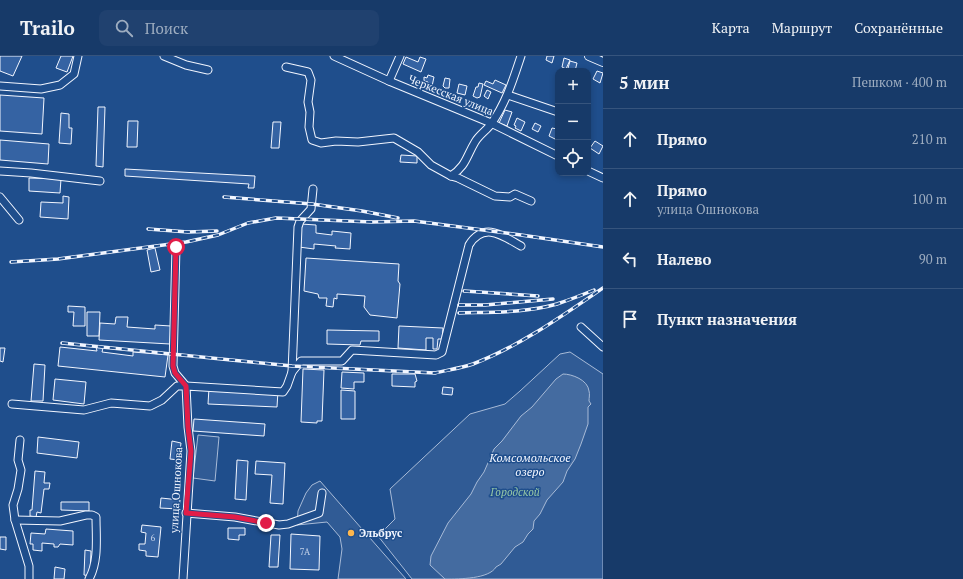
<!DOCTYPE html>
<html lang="ru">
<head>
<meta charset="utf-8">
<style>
  body { margin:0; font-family:"PT Serif",serif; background:#20416f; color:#f1f3f6 }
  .controls { position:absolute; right:12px; top:12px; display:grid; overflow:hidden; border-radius:8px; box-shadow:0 2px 6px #0003 }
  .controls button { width:36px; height:36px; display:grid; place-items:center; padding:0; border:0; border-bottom:1px solid #36547d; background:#173a69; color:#f1f3f6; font:20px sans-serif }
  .stop { position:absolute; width:12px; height:12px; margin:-9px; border:3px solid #e11d48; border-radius:50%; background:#fff }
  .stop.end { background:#e11d48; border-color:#fff; box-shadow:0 1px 4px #0008 }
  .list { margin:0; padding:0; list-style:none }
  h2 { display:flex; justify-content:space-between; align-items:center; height:52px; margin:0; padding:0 16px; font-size:17px }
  h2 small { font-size:13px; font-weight:400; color:#9eadc0 }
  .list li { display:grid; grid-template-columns:26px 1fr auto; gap:12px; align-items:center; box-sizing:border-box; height:60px; padding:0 16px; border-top:1px solid #36547d }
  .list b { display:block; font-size:15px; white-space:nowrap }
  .list p { margin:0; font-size:13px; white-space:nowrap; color:#9eadc0 }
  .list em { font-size:13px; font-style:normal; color:#9eadc0 }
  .icon { flex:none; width:22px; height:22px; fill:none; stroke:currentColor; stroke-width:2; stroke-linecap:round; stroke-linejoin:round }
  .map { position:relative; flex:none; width:603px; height:523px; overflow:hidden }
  header { display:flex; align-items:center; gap:24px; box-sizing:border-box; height:56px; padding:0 20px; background:#173a69; border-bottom:1px solid #36547d }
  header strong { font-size:19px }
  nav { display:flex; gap:22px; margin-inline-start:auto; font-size:14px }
  .search { width:280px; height:36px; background:#20416f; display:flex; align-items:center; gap:10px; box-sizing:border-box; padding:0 14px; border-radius:8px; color:#9eadc0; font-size:15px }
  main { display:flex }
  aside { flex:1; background:#173a69 }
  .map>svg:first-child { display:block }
  .built { fill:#305b95; stroke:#a8bbd7 }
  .water { fill:#446ba0; stroke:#a8bbd7 }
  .building { fill:#3563a3; stroke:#f2f6ff }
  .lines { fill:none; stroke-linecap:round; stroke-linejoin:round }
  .minor-casing { stroke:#f2f6ff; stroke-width:9 }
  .major-casing { stroke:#f2f6ff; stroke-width:10 }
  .minor { stroke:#1f4e8c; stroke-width:7 }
  .major { stroke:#1f4e8c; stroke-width:8 }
  .rail-casing { stroke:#f2f6ff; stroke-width:3.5 }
  .rail { stroke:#1f4e8c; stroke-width:2; stroke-dasharray:6; stroke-linecap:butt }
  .route { stroke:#e11d48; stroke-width:5 }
  .poi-dot { fill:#ffb74d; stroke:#1f4e8c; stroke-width:1.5 }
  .labels { text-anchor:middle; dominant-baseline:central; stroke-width:3; stroke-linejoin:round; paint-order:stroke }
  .number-label { font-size:9px; fill:#c3d1e8 }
  .street-label { font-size:11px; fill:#f2f6ff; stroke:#1f4e8c }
  .park-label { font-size:11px; font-style:italic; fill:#97c8a6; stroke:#1f4e8c }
  .poi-label { font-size:11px; font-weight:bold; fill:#f2f6ff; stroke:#1f4e8c; text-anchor:start }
  .water-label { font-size:12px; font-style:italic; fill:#f2f6ff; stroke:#1f4e8c }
</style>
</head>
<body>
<header>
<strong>Trailo</strong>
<div class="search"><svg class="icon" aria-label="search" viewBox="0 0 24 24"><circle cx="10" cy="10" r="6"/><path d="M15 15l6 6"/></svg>Поиск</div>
<nav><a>Карта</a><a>Маршрут</a><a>Сохранённые</a></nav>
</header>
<main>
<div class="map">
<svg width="603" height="523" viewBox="0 0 603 523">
  <rect width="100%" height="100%" fill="#1f4e8c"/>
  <!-- built -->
  <g class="built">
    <path d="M570 296 603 318V523H412L378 480 395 463 390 433 470 358 505 348 520 335 560 298Z"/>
    <path d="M198 379 219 381 215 425 193 422Z"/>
    <path d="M320 425 355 465 406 523H338L342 493 340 481 327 466 297 469 298 455 306 437 312 429Z"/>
  </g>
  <!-- water -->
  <path class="water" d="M563 318C572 318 588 324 589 335 590 338 589 342 589 345L591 348 588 351V368L581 388 575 403 567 415 563 426 547 444 540 458 534 465 533 473 528 478 523 486 515 491 501 508 496 511C489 523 460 523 445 523L430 509 431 500 448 467 471 438 477 426 484 416 494 393 502 385 521 360 532 351 556 323Z"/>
  <!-- building -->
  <g class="building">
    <path d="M0 0H22L13 20 0 15Z"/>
    <path d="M61 0H73L67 16 56 12Z"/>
    <path d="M547 0H554L552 7 546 4Z"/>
    <path d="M406 1 418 6 420 1 426 3 421 16 403 8Z"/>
    <path d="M564 2 570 4 566 13 562 11Z"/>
    <path d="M570 5 577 7 575 15 568 12Z"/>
    <path d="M597 15 603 17 600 27 593 23Z"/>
    <path d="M428 19 434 21 431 35 426 34 428 26 424 25V21L427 22Z"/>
    <path d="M445 22 450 23 449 32H445L443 30Z"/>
    <path d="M495 24 506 29 502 37 484 29 486 25 493 28Z"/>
    <path d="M479 27 483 28 480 41 477 42 473 40 476 31H478Z"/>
    <path d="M459 28 467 30 465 39 457 37Z"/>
    <path d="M487 34 491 36 488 43 484 40Z"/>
    <path d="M0 39 44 42 42 78 0 75Z"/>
    <path d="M98 51H105L103 111 96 110Z"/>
    <path d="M505 54 512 56 507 70 499 67Z"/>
    <path d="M61 57 69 58V72H72L71 88 59 87Z"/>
    <path d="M517 62 525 66 521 75 515 72 516 70 514 69Z"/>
    <path d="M128 65H138L137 91H127Z"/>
    <path d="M273 66H281L279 92H271Z"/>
    <path d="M535 67 541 70 538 76 532 73Z"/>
    <path d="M552 72 557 73 556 75 558 76 555 83 549 80Z"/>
    <path d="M0 84 49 88 48 108 0 104Z"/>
    <path d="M595 85 603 90 599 98 590 92Z"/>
    <path d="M401 99 417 100V107L400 106Z"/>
    <path d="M125 113 255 120 254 132H248L249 128 125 120Z"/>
    <path d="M29 122 61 123 60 137 29 135Z"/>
    <path d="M63 140 69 141 68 163 40 161 41 146 63 147Z"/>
    <path d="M301 168 316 169V177L332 179V175L351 177 350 193 335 192 336 190 314 188V193L299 191Z"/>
    <path d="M155 192 160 214 151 216 147 194Z"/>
    <path d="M306 202 399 208 398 225 400 228 397 262 370 259 364 251 365 240 337 238V243L334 242 333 251 326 250 327 242H319L318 238 304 235Z"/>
    <path d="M68 250 85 251V270H73L74 256H68Z"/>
    <path d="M87 256H100L99 280H87Z"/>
    <path d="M116 261H128L127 271 155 273V269L171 270 170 288 99 284 100 267 115 268Z"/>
    <path d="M399 270 443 272 442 283H438L437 293H433V282H426V294L398 292Z"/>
    <path d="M327 274 379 275V285H361L360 289 327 288Z"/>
    <path d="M60 291 97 295 96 291 103 292 102 296 133 300V296L168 299 165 321 58 310Z"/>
    <path d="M0 292H5L3 306 0 305Z"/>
    <path d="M34 308 45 309 43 345H31Z"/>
    <path d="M303 313 324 314 322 365H317V367L301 366Z"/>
    <path d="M342 316 364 317V326H354V333L341 332Z"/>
    <path d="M392 318H415L417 325 415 326V331L392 330Z"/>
    <path d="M55 323 86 326 84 348 53 344Z"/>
    <path d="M443 331 453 332 452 339 442 338Z"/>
    <path d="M209 332 278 335 277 351 208 348Z"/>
    <path d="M341 334 355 335V363H341Z"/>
    <path d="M194 363 265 368 264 380 193 375Z"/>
    <path d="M38 381 79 386 77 402 37 397Z"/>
    <path d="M172 385 181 387 179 404 170 403Z"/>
    <path d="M237 404 248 405 246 444 235 443Z"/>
    <path d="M256 405 285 407 283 448 270 447 272 419 255 418Z"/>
    <path d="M35 415 45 416 44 427H50L49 433H44L41 457 37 456 36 461 30 460V454H32Z"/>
    <path d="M161 442 180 444 179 453 160 452Z"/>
    <path d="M61 446H89V455L61 454Z"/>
    <path d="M142 469 161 471 158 501 146 500V495L139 494V488H145L146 477 141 476Z"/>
    <path d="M228 472H245V479H239V484L228 483Z"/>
    <path d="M46 473 73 475V489L60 488 58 491H54V488L42 487V495L33 494V488H30L31 477 45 478Z"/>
    <path d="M291 478 320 480 319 514 290 513Z"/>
    <path d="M271 479H280L278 511H269Z"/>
    <path d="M0 481H6V494L0 493Z"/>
    <path d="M85 494 91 495 90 520 84 519Z"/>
    <path d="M55 511 65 513 64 523H54Z"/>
  </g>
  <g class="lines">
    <defs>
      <g id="minor">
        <path d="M164 0 186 9 208 14"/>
        <path d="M334 0 389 25 491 67 558 100"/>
        <path d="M286 11 308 16 311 24 308 46 310 56 309 71 312 84 321 87 336 85 358 86 394 82 418 96 431 109 451 120 458 122 495 140 510 141 515 138 531 145"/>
        <path d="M389 25 400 0"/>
        <path d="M0 30 41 33 60 29 74 18 78 0"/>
        <path d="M508 39 558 56"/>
        <path d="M0 115 31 117 100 125"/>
        <path d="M588 115 603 122"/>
        <path d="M451 120C466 110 466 101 475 86 479 79 487 74 491 68 506 47 513 24 521 0"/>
        <path d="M0 141 19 164"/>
        <path d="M581 271 603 291"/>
        <path d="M292 316 298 171 300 165 311 153 313 133"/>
        <path d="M12 348 84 354 111 347 150 350 162 344 177 330H186L175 317 173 310 176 191"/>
        <path d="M20 384 18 404 21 414 18 433 13 449 15 464 29 510V523"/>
        <path d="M186 457 235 461 279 469 288 468 319 457 322 437"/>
        <path d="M15 464 60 465 86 459H92L96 461C96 481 99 505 89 523"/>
        <path d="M183 523 191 395 188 371 186 330 283 336 287 330 292 316 301 305H342L352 294 436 299 442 296 469 189C484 165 503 180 521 190"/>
      </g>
      <path id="major" d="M589 0 603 6"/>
    </defs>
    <!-- minor casing -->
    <use href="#minor" class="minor-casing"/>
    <!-- major casing -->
    <use href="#major" class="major-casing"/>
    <!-- minor -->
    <use href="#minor" class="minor"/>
    <!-- major -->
    <use href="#major" class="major"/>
    <defs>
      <g id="rail">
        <path d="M224 141 312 148 362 155 398 162"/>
        <path d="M148 173 188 176 217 175"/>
        <path d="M11 206 58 203 186 186 218 179 248 167 276 162 372 166 414 165 521 179 603 191"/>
        <path d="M464 235 538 240"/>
        <path d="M459 249H485L553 243"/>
        <path d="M459 257C492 256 525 257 557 248 569 244 582 239 594 234"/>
        <path d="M62 287 292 310 435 317C448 314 461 312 473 308 520 290 562 260 603 232"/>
      </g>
    </defs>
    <!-- rail casing -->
    <use href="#rail" class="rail-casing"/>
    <!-- rail -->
    <use href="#rail" class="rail"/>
  </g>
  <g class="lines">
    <!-- route -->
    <path class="route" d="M176 191 173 310 175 317 186 330 188 371 191 395 186 457 235 461 266 467"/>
  </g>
  <!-- markers -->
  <circle class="poi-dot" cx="351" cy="477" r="4"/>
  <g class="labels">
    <!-- number labels -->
    <g class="number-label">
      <text x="153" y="482">6</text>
      <text x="305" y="496">7А</text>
    </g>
    <!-- street labels -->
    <g class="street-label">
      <text transform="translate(451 39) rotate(22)">Черкесская улица</text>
      <text transform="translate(176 434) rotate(-87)">улица Ошнокова</text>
    </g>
    <!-- park labels -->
    <g class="park-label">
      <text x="515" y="436">Городской</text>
    </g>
    <!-- poi labels -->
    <g class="poi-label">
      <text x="359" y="477">Эльбрус</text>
    </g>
    <!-- water labels -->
    <g class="water-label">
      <text x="530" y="401">Комсомольское<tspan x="530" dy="14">озеро</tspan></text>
    </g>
  </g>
</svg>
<div class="controls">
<button>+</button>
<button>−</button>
<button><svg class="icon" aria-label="locate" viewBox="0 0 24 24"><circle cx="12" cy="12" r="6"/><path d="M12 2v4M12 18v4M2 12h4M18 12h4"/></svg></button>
</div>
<div class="stop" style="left:176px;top:191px"></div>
<div class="stop end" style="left:266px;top:467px"></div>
</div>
<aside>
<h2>5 мин<small>Пешком · 400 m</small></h2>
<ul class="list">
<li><svg class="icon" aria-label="ahead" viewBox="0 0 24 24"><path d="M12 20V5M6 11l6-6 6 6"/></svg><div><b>Прямо</b></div><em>210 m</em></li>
<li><svg class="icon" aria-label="ahead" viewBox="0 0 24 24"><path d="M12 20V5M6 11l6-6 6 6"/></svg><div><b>Прямо</b><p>улица Ошнокова</p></div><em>100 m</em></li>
<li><svg class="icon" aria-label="left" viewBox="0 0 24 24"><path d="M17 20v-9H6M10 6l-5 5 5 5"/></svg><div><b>Налево</b></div><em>90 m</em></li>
<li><svg class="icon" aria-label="arrive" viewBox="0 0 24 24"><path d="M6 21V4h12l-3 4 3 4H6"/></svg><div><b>Пункт назначения</b></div></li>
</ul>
</aside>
</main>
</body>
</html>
